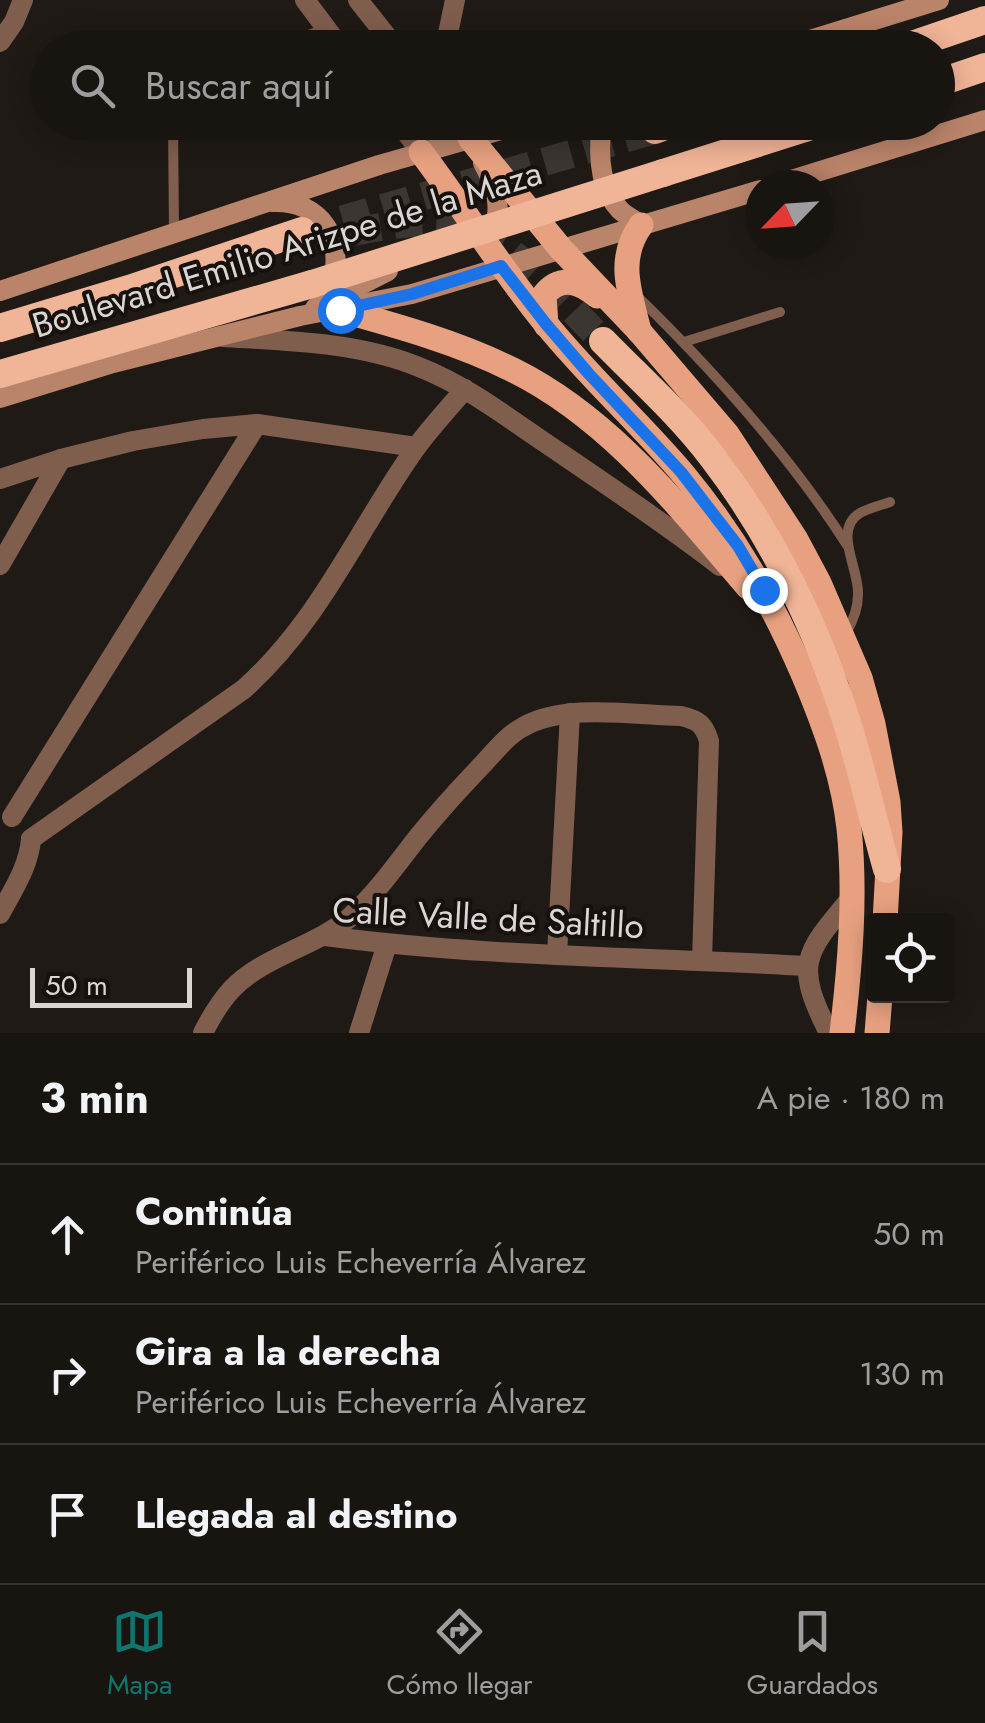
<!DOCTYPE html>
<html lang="es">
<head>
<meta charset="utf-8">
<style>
  body { margin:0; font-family:Jost,sans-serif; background:#25211e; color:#f1f3f6 }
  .controls { position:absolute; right:30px; bottom:30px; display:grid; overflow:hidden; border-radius:10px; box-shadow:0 5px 25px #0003 }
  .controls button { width:90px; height:90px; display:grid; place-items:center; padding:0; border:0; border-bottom:2px solid #363330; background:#181410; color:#f1f3f6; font:50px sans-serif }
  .compass { position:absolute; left:745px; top:170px; width:90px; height:90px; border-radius:50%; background:#181410; box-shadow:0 5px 25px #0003; rotate:245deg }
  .scale { position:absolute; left:30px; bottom:25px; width:162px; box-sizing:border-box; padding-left:10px; border:5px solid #dad6d3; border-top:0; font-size:28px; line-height:35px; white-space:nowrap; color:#dad6d3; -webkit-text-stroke:8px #17110e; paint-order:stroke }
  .stop { position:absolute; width:30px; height:30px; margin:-22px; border:8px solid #1a73e8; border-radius:50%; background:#fff }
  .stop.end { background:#1a73e8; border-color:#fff; box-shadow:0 2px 10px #0008 }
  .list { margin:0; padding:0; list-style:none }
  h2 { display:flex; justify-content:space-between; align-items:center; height:130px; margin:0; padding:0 40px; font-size:42px }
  h2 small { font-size:32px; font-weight:400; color:#9f9e9f }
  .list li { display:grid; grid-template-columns:65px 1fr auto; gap:30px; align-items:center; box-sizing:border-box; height:140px; padding:0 40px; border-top:2px solid #363330 }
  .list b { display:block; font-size:38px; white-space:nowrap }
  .list p { margin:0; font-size:32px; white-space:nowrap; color:#9f9e9f }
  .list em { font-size:32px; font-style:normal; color:#9f9e9f }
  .icon { flex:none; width:55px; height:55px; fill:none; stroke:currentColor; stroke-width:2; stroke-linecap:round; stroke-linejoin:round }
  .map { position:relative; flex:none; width:985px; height:1033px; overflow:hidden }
  .search { position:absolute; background:#181410; box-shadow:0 5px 25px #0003; left:30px; right:30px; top:30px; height:110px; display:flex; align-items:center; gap:25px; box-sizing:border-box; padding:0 35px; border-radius:55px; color:#9f9e9f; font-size:38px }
  .sheet { height:550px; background:#181410 }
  nav { display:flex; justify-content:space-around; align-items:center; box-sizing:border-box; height:140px; border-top:2px solid #363330; background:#181410; font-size:28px; color:#9f9e9f }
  nav a { display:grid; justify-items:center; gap:5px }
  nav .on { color:#0f766e }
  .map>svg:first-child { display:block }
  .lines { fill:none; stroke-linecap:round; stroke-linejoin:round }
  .trunk-tunnel { stroke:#3c3632; stroke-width:28; stroke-dasharray:28 14; stroke-linecap:butt }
  .path { stroke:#827e7a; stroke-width:4; stroke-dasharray:8 5; stroke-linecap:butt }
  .service { stroke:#805e4e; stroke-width:10 }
  .minor { stroke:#805e4e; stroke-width:20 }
  .tertiary { stroke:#805e4e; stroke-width:20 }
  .secondary { stroke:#ba846a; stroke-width:20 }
  .primary { stroke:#e7a180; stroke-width:25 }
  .trunk { stroke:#f0b497; stroke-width:28 }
  .trunk-bridge { stroke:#f0b497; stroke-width:28 }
  .route { stroke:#1a73e8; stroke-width:12 }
  .labels { text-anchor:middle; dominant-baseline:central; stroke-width:8; stroke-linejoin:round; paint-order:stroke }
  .street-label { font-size:35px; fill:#dad6d3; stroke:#17110e }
</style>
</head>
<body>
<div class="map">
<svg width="985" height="1033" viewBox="0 0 985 1033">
  <rect width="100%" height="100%" fill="#201a16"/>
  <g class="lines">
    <!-- trunk-tunnel -->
    <g class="trunk-tunnel">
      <path d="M302 231 655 130"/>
      <path d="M353 232C384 226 422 219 453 224 505 231 566 305 603 341"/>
    </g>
    <!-- path -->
    <path class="path" d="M736 48 764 39"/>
    <!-- service -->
    <g class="service">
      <path d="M274 48 325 29"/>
      <path d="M173 122 174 234"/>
      <path d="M636 295C714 371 788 453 847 545"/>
      <path d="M684 342 780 312"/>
      <path d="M846 633C853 621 858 609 858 595 860 570 832 530 860 513 869 508 881 505 890 502"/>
    </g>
    <!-- minor -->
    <g class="minor">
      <path d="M0 42 14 22 23 0"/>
      <path d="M445 48 455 0"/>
      <path d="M421 152 429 122"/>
      <path d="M223 337C288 341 358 342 419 367 465 385 504 415 544 442 603 482 663 522 720 566"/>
      <path d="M0 479 61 459 133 441 203 429 257 424 416 447"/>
      <path d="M0 565 61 459"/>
      <path d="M12 817 257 424"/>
      <path d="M31 839 244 689C321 620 357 531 415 449 430 428 448 409 465 389"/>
      <path d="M0 914C13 890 29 866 31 839"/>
      <path d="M325 936C484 957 646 957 806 966"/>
      <path d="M557 955 570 713"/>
      <path d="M203 1033C211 1017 220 1002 232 989 264 956 314 947 349 918 376 894 396 865 418 837 439 811 461 787 484 763 496 750 508 735 523 727 565 703 633 715 681 716 698 720 704 724 709 741L702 960"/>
      <path d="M359 1033 387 944"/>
      <path d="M829 1033C794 964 804 954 851 898"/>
    </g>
    <!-- tertiary -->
    <g class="tertiary">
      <path d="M305 0 341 48"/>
      <path d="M358 0 396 48"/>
      <path d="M398 122 421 152"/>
      <path d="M456 122 470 138"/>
    </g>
    <!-- secondary -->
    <g class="secondary">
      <path d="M784 48 939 0"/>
      <path d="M602 122C598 152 598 187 620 210 626 216 635 220 641 225"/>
      <path d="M483 163C494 183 506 213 489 233"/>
      <path d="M775 185 985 120"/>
      <path d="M272 202C323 200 346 242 331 287"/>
      <path d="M0 291 379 165 529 122"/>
      <path d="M315 308 388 271"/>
      <path d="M0 398 113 363 300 316 412 294 760 190"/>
    </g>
    <!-- primary -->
    <g class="primary">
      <path d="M470 138 561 249 639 331 727 434 795 538 819 583 860 678 873 724 888 802 890 832 885 921"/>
      <path d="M421 152C464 209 501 269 546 324 589 377 640 423 684 475 736 538 772 602 804 676 825 726 843 775 849 828 856 895 850 966 842 1033"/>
      <path d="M340 310C398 326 459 343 513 370 610 418 679 507 748 587"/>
      <path d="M546 325 544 295C560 275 579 281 597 296"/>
      <path d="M639 331C630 293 616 260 641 225"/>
      <path d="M877 1033 880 996"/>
    </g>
    <!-- trunk -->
    <g class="trunk">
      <path d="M903 48 985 20"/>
      <path d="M938 83 985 67"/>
      <path d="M655 130 676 122"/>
      <path d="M663 173 824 122"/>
      <path d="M0 328 129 289 302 231"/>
      <path d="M603 341C640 379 681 415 713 458 775 539 819 632 849 729 863 775 874 823 887 869"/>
      <path d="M0 374 312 284"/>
    </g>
    <!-- trunk-bridge -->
    <path class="trunk-bridge" d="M312 284 663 173"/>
  </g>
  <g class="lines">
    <!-- route -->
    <path class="route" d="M340 310 412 294 501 266 546 324 589 374 681 472 738 546 764 590"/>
  </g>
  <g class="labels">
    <!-- street labels -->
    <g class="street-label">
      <text transform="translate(287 249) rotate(-17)">Boulevard Emilio Arizpe de la Maza</text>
      <text transform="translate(488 918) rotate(3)">Calle Valle de Saltillo</text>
    </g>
  </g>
</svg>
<div class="controls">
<button><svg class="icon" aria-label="locate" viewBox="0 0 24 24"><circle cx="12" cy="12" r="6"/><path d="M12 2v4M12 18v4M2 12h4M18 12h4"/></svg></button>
</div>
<svg class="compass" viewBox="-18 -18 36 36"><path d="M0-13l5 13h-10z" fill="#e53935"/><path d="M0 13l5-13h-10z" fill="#9f9e9f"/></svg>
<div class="scale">50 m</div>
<div class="stop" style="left:340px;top:310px"></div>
<div class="stop end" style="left:764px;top:590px"></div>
<div class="search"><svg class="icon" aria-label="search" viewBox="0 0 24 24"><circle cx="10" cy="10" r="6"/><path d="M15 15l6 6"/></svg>Buscar aquí</div>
</div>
<section class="sheet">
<h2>3 min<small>A pie · 180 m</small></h2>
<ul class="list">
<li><svg class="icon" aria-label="ahead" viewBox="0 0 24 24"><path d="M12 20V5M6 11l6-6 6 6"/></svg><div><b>Continúa</b><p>Periférico Luis Echeverría Álvarez</p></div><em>50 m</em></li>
<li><svg class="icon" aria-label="right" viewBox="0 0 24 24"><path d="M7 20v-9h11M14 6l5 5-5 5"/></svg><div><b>Gira a la derecha</b><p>Periférico Luis Echeverría Álvarez</p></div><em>130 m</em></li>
<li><svg class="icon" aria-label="arrive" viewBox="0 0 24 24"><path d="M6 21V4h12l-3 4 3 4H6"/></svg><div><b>Llegada al destino</b></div></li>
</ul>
</section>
<nav>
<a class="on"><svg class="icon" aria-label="map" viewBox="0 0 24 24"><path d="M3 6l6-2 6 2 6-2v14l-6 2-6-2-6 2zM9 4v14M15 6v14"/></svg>Mapa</a>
<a><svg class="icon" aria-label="directions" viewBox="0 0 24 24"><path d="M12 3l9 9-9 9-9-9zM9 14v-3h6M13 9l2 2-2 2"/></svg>Cómo llegar</a>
<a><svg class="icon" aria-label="saved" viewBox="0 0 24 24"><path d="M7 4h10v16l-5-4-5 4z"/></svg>Guardados</a>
</nav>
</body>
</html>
